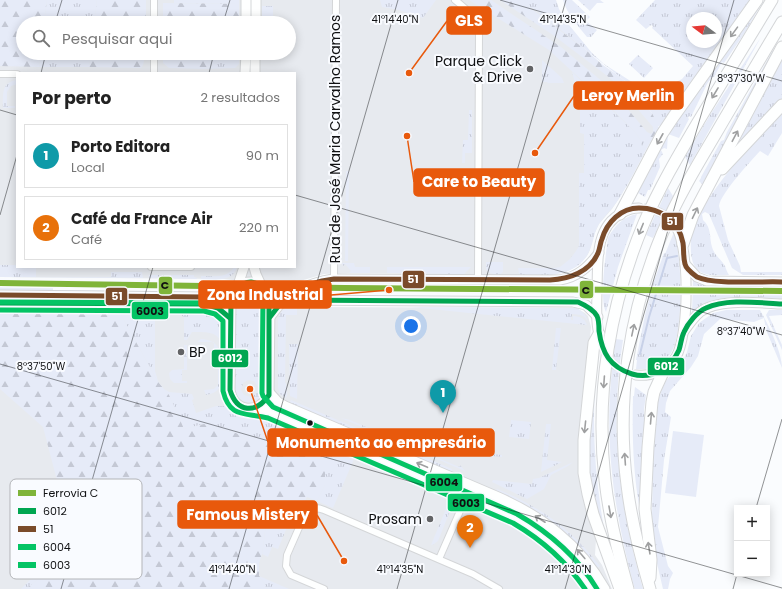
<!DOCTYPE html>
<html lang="pt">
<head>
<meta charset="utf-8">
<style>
  body { margin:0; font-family:Poppins,sans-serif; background:#f6f6f6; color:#222 }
  .controls { position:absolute; right:12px; bottom:12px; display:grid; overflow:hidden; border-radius:0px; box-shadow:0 2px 10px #0003 }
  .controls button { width:36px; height:36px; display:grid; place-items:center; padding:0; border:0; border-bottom:1px solid #e0e0e0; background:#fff; color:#222; font:20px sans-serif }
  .compass { position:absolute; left:686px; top:12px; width:36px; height:36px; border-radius:50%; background:#fff; box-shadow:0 2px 10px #0003; rotate:286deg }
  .you { position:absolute; left:411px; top:326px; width:14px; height:14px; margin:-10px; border:3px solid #fff; border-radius:50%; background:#1a73e8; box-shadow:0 0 0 6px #1a73e833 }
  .badge { display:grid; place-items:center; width:26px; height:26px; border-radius:50%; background:#1a73e8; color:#fff; font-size:13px; font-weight:700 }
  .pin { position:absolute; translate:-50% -33px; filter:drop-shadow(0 1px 2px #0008) }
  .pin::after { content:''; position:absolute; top:21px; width:14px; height:12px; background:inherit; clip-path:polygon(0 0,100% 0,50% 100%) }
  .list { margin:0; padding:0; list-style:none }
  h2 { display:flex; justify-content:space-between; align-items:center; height:52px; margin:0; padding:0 16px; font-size:17px }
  h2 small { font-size:13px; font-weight:400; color:#767676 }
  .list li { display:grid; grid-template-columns:26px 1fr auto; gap:12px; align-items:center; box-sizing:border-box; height:64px; margin:0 8px 8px; padding:0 8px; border:1px solid #e0e0e0; border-radius:0px }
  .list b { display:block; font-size:15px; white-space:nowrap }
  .list p { margin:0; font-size:13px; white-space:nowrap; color:#767676 }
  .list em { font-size:13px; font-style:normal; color:#767676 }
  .icon { flex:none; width:22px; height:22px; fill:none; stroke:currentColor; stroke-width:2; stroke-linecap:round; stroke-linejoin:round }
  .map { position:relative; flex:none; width:782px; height:589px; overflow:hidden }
  .search { position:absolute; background:#fff; box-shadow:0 2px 10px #0003; left:16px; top:16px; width:280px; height:44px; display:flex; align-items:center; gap:10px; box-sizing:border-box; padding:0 14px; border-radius:22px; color:#767676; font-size:15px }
  .panel { position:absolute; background:#fff; box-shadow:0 2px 10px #0003; left:16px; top:72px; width:280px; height:196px; border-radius:0px }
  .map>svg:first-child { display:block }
  .built { fill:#e7eaef; fill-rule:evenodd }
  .grass { fill:url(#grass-tufts); fill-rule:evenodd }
  .forest { fill:url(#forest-firs) }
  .garden { fill:#e6ebf8 }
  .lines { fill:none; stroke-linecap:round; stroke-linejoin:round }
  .stream { stroke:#c8d1e8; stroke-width:2 }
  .secondary-tunnel { stroke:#d7d9db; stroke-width:9; stroke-dasharray:9 4.5; stroke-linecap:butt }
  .street-casing { stroke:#d4d6d8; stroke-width:8 }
  .secondary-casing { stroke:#d4d6d8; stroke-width:11 }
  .highway-casing { stroke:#d4d6d8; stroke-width:13 }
  .street { stroke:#feffff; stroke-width:6 }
  .secondary { stroke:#feffff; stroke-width:9 }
  .highway { stroke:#feffff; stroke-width:11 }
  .bus-1-casing { stroke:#f9fbff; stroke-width:8 }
  .bus-2-casing { stroke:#f9fbff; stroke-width:8 }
  .bus-3-casing { stroke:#f9fbff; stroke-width:8 }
  .bus-4-casing { stroke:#f9fbff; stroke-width:8 }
  .bus-1 { stroke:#00a651; stroke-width:5 }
  .bus-2 { stroke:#7a4b2a; stroke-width:5 }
  .bus-3 { stroke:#04c465; stroke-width:5 }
  .bus-4 { stroke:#04c465; stroke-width:5 }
  .rail-1-casing { stroke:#f9fbff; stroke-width:9 }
  .rail-1 { stroke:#7fb43a; stroke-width:6 }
  .oneway { stroke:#9fa0a1 }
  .ticks { fill:none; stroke:#101113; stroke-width:1; stroke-opacity:0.45 }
  .poi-dot { fill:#626365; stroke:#f9fbff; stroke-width:1.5 }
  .bus-dot { fill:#101113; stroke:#f9fbff; stroke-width:1.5 }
  .labels { text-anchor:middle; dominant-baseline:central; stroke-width:4; stroke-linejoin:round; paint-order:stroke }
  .poi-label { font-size:14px; fill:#101113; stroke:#f9fbff; text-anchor:end }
  .street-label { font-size:14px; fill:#101113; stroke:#f9fbff }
  .key { fill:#f9fbff; stroke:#b3b5b8; stroke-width:1 }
  .key-label { font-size:11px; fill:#101113 }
  .ticks-label { font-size:10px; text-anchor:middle; fill:#101113; stroke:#f9fbff; stroke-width:4; stroke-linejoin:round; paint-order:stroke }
  .leader { fill:none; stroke:#e8590c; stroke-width:1.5 }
  .callout-dot { fill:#e8590c; stroke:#f9fbff; stroke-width:1.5 }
  .callout { fill:#e8590c; stroke:#e8590c; stroke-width:1.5 }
  .callout-label { font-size:15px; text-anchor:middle; font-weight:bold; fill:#fff }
  .line-badge { stroke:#f9fbff; stroke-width:1.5 }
  .badge-label { font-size:11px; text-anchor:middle; font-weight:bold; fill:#fff }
  .pale-badge-label { font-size:11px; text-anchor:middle; font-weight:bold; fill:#111 }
</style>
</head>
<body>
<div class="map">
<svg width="782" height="589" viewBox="0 0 782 589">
  <defs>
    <pattern id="grass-tufts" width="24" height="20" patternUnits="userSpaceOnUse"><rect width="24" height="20" fill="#e6ebf8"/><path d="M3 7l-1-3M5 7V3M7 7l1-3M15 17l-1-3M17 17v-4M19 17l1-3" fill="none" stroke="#c4c8d4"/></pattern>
    <pattern id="forest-firs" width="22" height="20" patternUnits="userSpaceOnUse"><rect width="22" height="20" fill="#e6ebf8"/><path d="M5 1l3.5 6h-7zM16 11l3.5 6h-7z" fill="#c4c8d4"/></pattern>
  </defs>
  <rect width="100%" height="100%" fill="#fafcfe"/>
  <!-- built -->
  <g class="built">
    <path d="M0 0H527L587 51 659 128 652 139H645L622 194 612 209 599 224 593 237 590 250 587 256 577 266 566 272 542 276H524L464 274 349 273 324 274 283 286 224 279 0 277ZM23 23H289V53H23ZM17 73H295V267H17Z"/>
    <path d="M306 307 576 308 585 313 588 316 591 327 582 416 585 496 596 539 595 555 602 565 612 589H0V310L211 312Z"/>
  </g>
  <!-- grass -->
  <g class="grass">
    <path d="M47 0H97L94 23H44Z"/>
    <path d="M174 0H239V4L174 3Z"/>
    <path d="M380 0H436L423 18 399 10 382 7Z"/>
    <path d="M518 0H556L559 9 565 20 592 53 604 64 660 100 672 84 682 79 693 66 652 28 653 26 651 25 646 29 636 20 655 0H750L661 125 657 127 652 113 625 81 538 12ZM692 18H716V42H692Z"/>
    <path d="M563 0H572L590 17 586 21 597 30 591 37H587C578 26 567 14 563 0Z"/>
    <path d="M578 0H600L604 3H597L590 11Z"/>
    <path d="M762 0H763L762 3 744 34 724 63 722 62 714 77H712L707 84 691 117 689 116 688 118 689 119 679 138 668 134 667 149 664 148 661 150 663 154 659 159 660 167 650 190H648L645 197 638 193 663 142Z"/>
    <rect x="262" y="6" width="11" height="17"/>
    <path d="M761 37 690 165 685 157 712 112Z"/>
    <path d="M773 50 775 52 755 88H754L711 170 704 186 699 181 701 178V177L721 141 724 140 727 132Z"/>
    <path d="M41 53H91L89 67H39Z"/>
    <path d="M235 53H239V64L235 68 204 69Z"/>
    <path d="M638 55 653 68 644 78 629 64Z"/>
    <path d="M542 60 562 78 564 83H548L547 82H542Z"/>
    <path d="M782 60V99L739 144 738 143Z"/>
    <path d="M572 72 635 132 641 141 642 145 645 139H652C640 160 630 183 616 203 611 210 604 216 599 224 594 231 594 241 590 249 580 277 546 276 522 276L519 273 518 268H554L560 267 570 259 576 251 579 246V173H584V134L580 133V84L575 83Z"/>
    <path d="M17 80V84L11 86 7 92V106H15V108H3C3 95 1 82 17 80Z"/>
    <path d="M469 110H472V153H465V163H462L463 140H468Z"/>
    <path d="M782 114V133L768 156 760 151C750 162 721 193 719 206L728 240 740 266 741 272H782V275H743L732 268 709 214 705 212 702 214 703 220C712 228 709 237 712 247 714 255 721 259 725 266 726 269 727 272 729 275 719 275 706 277 698 270 688 263 690 235 694 224 696 220 699 215 701 210H702C723 173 753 144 782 114Z"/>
    <path d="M346 171H349L348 261H345Z"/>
    <path d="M668 188 673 196 653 238 646 235Z"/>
    <path d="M637 214 618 267 606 312C599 299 606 253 608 238 615 225 623 217 637 214Z"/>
    <path d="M674 232C682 255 685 337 669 356 661 367 649 370 636 369L637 360H636L645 315 653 284 664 253 665 254Z"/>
    <path d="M486 262H503V272L499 275 490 273 486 269Z"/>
    <path d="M342 263H354L355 267H370V273H349L351 271 345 264 343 266Z"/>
    <path d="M0 265H17V267H36V277H111V272H142L143 278 0 277Z"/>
    <path d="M234 267H237C232 283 215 279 201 279V276C213 276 227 279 234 267Z"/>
    <path d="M387 267H471L464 274 387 273Z"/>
    <path d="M149 275H194V277L197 278V279L149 278Z"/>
    <path d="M693 280 699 284 707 285 782 286V299H720L708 303 692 313Z"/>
    <path d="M0 281H53V290L201 292V293L0 291Z"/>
    <path d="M252 287C259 289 263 293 265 300L264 391C259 407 239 406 235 390L236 300C238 292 243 288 252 287ZM248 380 254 381 258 387 256 394 251 397 244 395 241 390 243 383Z"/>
    <path d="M0 306 200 308V309L0 308Z"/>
    <path d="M297 307V315H286L285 383H286L287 394 286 398 280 394 278 388V319C281 308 288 307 297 307Z"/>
    <path d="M411 307 576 308C583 311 586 315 588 322 584 314 580 315 572 314L571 320H573V316C581 317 584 317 587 325Z"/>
    <path d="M726 310H760C768 324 782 352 782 368L766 330 764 318 754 322 720 319 704 334 698 356 691 367 670 391 666 403 665 412 671 417 664 460 658 527 668 566 673 573 670 579 668 589H663L655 555 652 518 653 459 658 400 665 382 683 360 687 352 691 336 699 323 713 313Z"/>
    <path d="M769 310H782V315L769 316 782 345V350L766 315Z"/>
    <path d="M119 311 211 312C225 317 222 331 222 342 214 330 206 333 192 332L187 340H184V318L180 313H158L155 315V371L158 381 164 389 169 392 192 394 194 399 192 400 196 413 216 406H224L240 415 246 416H260L275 421 274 425 354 459 333 508 317 501 325 485 312 454 290 453 263 441H248L236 433 217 429 204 424 184 429 169 395 158 382Z"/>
    <path d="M556 328H561L556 370H552Z"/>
    <path d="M201 339C220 340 222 353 222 370 222 376 223 383 219 388 216 393 210 394 206 395L204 390 214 389 218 385V354H214V342H197Z"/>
    <path d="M616 339 623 340C609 428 619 505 643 589H635L633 583C611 498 602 427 616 339Z"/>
    <path d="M289 344H298L297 399 290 396Z"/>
    <path d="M184 345H187V370H182V381H187V383H174L170 379 169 373 172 370 184 369Z"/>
    <path d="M595 387C592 437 596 485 605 534L589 488 588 437Z"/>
    <path d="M635 387 646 395 644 409V443L640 511C633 473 632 435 633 396H634Z"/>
    <path d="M291 400 452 469 451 472 289 403Z"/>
    <path d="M286 410 447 480 446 482 285 413Z"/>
    <path d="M341 418 350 420 459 467 460 465 465 471Z"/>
    <path d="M511 420 531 422 529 439 509 437Z"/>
    <path d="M282 421 443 490 442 492 281 424Z"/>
    <path d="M546 424H551L547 460 562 462 541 472Z"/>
    <path d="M430 443 442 444V449L502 455V457L445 451 431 447Z"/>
    <path d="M573 462 568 466 551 475 544 489 527 499 492 482 493 480 532 484 533 479 539 478Z"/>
    <path d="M497 489C542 508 570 528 600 566L597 568C569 531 538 510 496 491Z"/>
    <path d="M450 499 452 501V506L438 541 434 544 431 545Z"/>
    <path d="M492 499C503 504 515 509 526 515 551 529 573 550 590 573L588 574C573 554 555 535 533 522 520 514 505 508 491 501Z"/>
    <path d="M488 509C514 520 539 533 559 553 568 561 574 571 581 579L579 581C555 546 524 529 487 511Z"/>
    <path d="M267 517H283L290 520 278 549 272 547 268 557 262 554Z"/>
    <path d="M75 549 26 589H21L30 580Z"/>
    <path d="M259 576 289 589H268Z"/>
  </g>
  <!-- forest -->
  <g class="forest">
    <path d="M0 0H47L44 23H23V53H41L39 67 0 66Z"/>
    <path d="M97 0H146V23H94Z"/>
    <path d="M469 0H491L561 47 610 88 647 132 651 134 653 132V127L641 113 617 84 606 75 553 35 500 0H518L524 3 587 51 603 65 616 74 625 81 652 113 659 128 652 139H645L642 146 641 141 635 132 603 100 549 50Z"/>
    <path d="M163 3 239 4V23H163Z"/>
    <path d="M91 53H145V60H144L143 65 141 68 89 67Z"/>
    <path d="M163 53H235L204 69 169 68 163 63Z"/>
    <path d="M0 310 119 311 158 382 169 395 184 429 204 424 217 429 236 433 248 441H263L290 452 299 447 312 454 316 451 321 453 325 472V485L317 501 307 497 303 505 291 500 283 517H267L262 554 259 563V576L268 589H26L75 549 43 427 0 389Z"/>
  </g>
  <!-- garden -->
  <path class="garden" d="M673 431 704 435 696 497 665 493Z"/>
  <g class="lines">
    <!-- stream -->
    <path class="stream" d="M640 354 649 317 667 258 677 256"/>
    <!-- secondary-tunnel -->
    <g class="secondary-tunnel">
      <path d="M644 208C656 209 665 214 673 222"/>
      <path d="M600 337C607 359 608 365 632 373"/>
    </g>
    <defs>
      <g id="street">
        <path d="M455 0C466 8 474 16 479 28L478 280"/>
        <path d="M154 23V0"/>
        <path d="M154 73V53"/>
        <path d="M0 74H17"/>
        <path d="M151 267H191"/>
        <path d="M334 279 336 0"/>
        <path d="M439 559 467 495"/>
        <path d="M324 589 291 575 286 566 287 555 305 514C310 507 317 507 324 510L473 574 499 589"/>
      </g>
      <g id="secondary">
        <path d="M246 23V0"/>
        <path d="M256 23V0"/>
        <path d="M245 73 246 53"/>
        <path d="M255 73V53"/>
        <path d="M685 264 697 277 707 281 782 282"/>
        <path d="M254 267 256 274 261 285"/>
        <path d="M251 282C262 283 269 290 270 302L269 395C259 414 234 413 230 390L231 297C234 287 241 282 251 282Z"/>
        <path d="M238 285 244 267"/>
        <path d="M266 290C272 290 279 292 285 292 302 290 317 280 334 279L560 280C578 277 588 267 599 253"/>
        <path d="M0 295 204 297 224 295 233 291"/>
        <path d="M0 303 204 304C216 305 222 309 230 318"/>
        <path d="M270 317 280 304 290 300 573 302 586 305 598 317"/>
        <path d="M684 331C689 324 694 317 700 312 718 298 759 303 782 304"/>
        <path d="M600 337C595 323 597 305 597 291 598 264 594 227 622 213 627 210 633 208 639 208"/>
        <path d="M636 375C651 377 668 370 676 357 689 335 690 248 676 227"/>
        <path d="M269 392 278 402 285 406 496 496C542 516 580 544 605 589"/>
        <path d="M256 408 270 411 516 517C548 534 573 558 593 589"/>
      </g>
      <g id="highway">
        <path d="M722 169 782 105"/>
        <path d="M620 214 662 134 674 116 757 0"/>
        <path d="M683 244 693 215 782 47"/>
        <path d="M599 334 594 343 584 440V473L588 494 593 514 620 589"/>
        <path d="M650 578 651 560 645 509 648 447 652 402 654 392 665 368"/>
        <path d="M628 589C618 553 609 517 605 480 595 393 610 304 644 223 660 186 681 151 701 117 725 78 748 39 772 0"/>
        <path d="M650 589C640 555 631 520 627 485 616 400 629 313 662 234 677 199 696 167 715 135 737 97 760 59 782 22"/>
      </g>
    </defs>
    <!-- street casing -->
    <use href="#street" class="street-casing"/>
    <!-- secondary casing -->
    <use href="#secondary" class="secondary-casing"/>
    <!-- highway casing -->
    <use href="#highway" class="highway-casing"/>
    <!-- street -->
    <use href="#street" class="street"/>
    <!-- secondary -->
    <use href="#secondary" class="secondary"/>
    <!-- highway -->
    <use href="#highway" class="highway"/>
    <defs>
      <g id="bus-1">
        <path d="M251 282C261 284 266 288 269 298V395C256 414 237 413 230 390L231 297C235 287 241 283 251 282Z"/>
        <path d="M0 303 204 304 218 308 230 318"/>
        <path d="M270 317 280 304 290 300 578 302C585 305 593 309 597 316 599 320 599 327 599 331 602 353 610 367 632 374 652 380 671 368 679 350 681 344 681 338 684 332 688 323 697 312 706 308 727 298 760 303 782 304"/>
      </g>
      <g id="bus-2">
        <path d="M266 290 285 292 322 281 334 279 550 280C569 279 590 272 598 253 600 249 600 243 602 239 607 222 621 208 639 208 661 208 679 221 683 243 684 249 683 257 685 264 686 269 693 274 697 277 714 285 762 281 782 282"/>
        <path d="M0 295 204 297 224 295 233 291"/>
      </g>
      <path id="bus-3" d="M0 302 218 303C223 302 229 301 234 299 238 296 240 292 244 290 252 286 260 292 263 299L262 393 263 396 273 407 517 514C550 533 577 556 597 589"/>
      <path id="bus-4" d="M0 310 204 311 215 314 223 321V391C230 419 245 412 268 418L513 523C542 540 566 561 585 589"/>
    </defs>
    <!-- bus-1 casing -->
    <use href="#bus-1" class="bus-1-casing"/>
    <!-- bus-2 casing -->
    <use href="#bus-2" class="bus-2-casing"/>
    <!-- bus-3 casing -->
    <use href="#bus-3" class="bus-3-casing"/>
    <!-- bus-4 casing -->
    <use href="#bus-4" class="bus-4-casing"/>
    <!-- bus-1 -->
    <use href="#bus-1" class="bus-1"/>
    <!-- bus-2 -->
    <use href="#bus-2" class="bus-2"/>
    <!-- bus-3 -->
    <use href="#bus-3" class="bus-3"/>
    <!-- bus-4 -->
    <use href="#bus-4" class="bus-4"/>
    <defs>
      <path id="rail-1" d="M0 283 345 288 782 291"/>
    </defs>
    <!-- rail-1 casing -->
    <use href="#rail-1" class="rail-1-casing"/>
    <!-- rail-1 -->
    <use href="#rail-1" class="rail-1"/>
  </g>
  <!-- one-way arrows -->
  <defs><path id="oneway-shaft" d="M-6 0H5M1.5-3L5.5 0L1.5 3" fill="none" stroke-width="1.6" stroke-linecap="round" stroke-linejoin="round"/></defs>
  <g class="oneway">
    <use href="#oneway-shaft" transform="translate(734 32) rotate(126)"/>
    <use href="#oneway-shaft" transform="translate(715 93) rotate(121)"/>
    <use href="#oneway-shaft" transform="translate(735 136) rotate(-62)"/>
    <use href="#oneway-shaft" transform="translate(660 139) rotate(119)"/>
    <use href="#oneway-shaft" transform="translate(695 213) rotate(-64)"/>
    <use href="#oneway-shaft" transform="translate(641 229) rotate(112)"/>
    <use href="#oneway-shaft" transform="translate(633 330) rotate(-78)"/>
    <use href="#oneway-shaft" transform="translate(604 382) rotate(94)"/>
    <use href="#oneway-shaft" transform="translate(651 418) rotate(-85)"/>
    <use href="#oneway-shaft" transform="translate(585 427) rotate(96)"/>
    <use href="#oneway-shaft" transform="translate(625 459) rotate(-94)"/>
    <use href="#oneway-shaft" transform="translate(422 465) rotate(-157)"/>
    <use href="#oneway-shaft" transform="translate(610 512) rotate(80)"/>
    <use href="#oneway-shaft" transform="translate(540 519) rotate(-147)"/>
    <use href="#oneway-shaft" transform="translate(649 548) rotate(-99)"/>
    <use href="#oneway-shaft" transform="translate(581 554) rotate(-130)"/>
  </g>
  <!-- ticks -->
  <path class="ticks" d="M500 0 782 81M55 23 62 0M223 23 230 0M41 73 46 53M209 73 214 53M0 110 17 115M295 195 782 335M0 215 17 155M0 364 782 588M756 508 782 419M61 589 153 267M229 589 398 0M397 589 566 0M565 589 734 0M733 589 737 574"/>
  <!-- markers -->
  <g class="poi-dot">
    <circle cx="530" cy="69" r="4"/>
    <circle cx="181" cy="352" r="4"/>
    <circle cx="430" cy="519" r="4"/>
  </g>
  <circle class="bus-dot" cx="310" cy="423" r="3.5"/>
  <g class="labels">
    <!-- poi labels -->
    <g class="poi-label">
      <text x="522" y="61">Parque Click<tspan x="522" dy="16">&amp; Drive</tspan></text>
      <text x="189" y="352" text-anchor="start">BP</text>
      <text x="422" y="519">Prosam</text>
    </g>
    <!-- street labels -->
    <g class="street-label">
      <text transform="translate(335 139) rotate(-90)">Rua de José Maria Carvalho Ramos</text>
    </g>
  </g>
  <!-- legend -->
  <rect x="10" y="479" width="132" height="100" rx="6" class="key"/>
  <rect x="18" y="490" width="18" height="6" fill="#7fb43a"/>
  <rect x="18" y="508" width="18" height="6" fill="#00a651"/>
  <rect x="18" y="526" width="18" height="6" fill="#7a4b2a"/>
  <rect x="18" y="544" width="18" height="6" fill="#04c465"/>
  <rect x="18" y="562" width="18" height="6" fill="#04c465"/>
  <g class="key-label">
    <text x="43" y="497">Ferrovia C</text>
    <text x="43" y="515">6012</text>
    <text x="43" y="533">51</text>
    <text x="43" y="551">6004</text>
    <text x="43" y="569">6003</text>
  </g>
  <g class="ticks-label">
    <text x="395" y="23">41°14'40"N</text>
    <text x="563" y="23">41°14'35"N</text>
    <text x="741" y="82">8°37'30"W</text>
    <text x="741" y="335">8°37'40"W</text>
    <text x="41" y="370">8°37'50"W</text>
    <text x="232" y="573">41°14'40"N</text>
    <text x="400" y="573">41°14'35"N</text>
    <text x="568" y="573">41°14'30"N</text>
  </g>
  <!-- callouts -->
  <path class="leader" d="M409 73L447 21M535 153L574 96M407 136L414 182M389 290L331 295M250 389L268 442M344 561L317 515"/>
  <g class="callout-dot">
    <circle cx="409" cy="73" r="4"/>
    <circle cx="535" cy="153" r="4"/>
    <circle cx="407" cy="136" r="4"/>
    <circle cx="389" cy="290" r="4"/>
    <circle cx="250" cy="389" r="4"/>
    <circle cx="344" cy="561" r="4"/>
  </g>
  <g class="callout">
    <rect x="447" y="7" width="44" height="27" rx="4"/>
    <rect x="574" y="82" width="109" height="27" rx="4"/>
    <rect x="414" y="169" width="130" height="27" rx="4"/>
    <rect x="199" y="281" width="132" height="27" rx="4"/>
    <rect x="268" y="429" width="226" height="27" rx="4"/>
    <rect x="178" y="501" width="139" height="27" rx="4"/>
  </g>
  <g class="callout-label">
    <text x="469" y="26">GLS</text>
    <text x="628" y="101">Leroy Merlin</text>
    <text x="479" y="187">Care to Beauty</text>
    <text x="265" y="300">Zona Industrial</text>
    <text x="381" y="448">Monumento ao empresário</text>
    <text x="248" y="520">Famous Mistery</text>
  </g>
  <g class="line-badge">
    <rect x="661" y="212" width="23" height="19" rx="4" fill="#7a4b2a"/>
    <rect x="402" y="270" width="23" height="19" rx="4" fill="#7a4b2a"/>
    <rect x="158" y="276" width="15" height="19" rx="4" fill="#7fb43a"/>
    <rect x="579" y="280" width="15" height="19" rx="4" fill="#7fb43a"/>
    <rect x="105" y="287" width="23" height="19" rx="4" fill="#7a4b2a"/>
    <rect x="131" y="301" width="38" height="19" rx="4" fill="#04c465"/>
    <rect x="211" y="349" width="38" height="19" rx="4" fill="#00a651"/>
    <rect x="647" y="357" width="38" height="19" rx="4" fill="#00a651"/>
    <rect x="425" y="473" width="38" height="19" rx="4" fill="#04c465"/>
    <rect x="447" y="493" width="38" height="19" rx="4" fill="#04c465"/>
  </g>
  <g class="badge-label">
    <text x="672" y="225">51</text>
    <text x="413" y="283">51</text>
    <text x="117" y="300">51</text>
    <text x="230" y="362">6012</text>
    <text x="666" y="370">6012</text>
  </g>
  <g class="pale-badge-label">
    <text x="165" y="289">C</text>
    <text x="586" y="294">C</text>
    <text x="150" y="315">6003</text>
    <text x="444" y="486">6004</text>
    <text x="466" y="507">6003</text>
  </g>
</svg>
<div class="controls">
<button>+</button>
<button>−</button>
</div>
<svg class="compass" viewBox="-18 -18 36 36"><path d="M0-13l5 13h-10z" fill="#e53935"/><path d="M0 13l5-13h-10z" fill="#767676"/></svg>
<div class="you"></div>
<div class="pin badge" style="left:443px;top:413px;background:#0f9aa8">1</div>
<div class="pin badge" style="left:470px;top:548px;background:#e8710a">2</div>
<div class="search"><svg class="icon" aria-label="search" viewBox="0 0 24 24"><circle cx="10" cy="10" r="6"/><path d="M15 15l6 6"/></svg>Pesquisar aqui</div>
<section class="panel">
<h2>Por perto<small>2 resultados</small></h2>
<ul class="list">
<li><span class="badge" style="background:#0f9aa8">1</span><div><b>Porto Editora</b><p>Local</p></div><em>90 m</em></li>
<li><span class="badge" style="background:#e8710a">2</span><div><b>Café da France Air</b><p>Café</p></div><em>220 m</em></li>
</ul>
</section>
</div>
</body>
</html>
